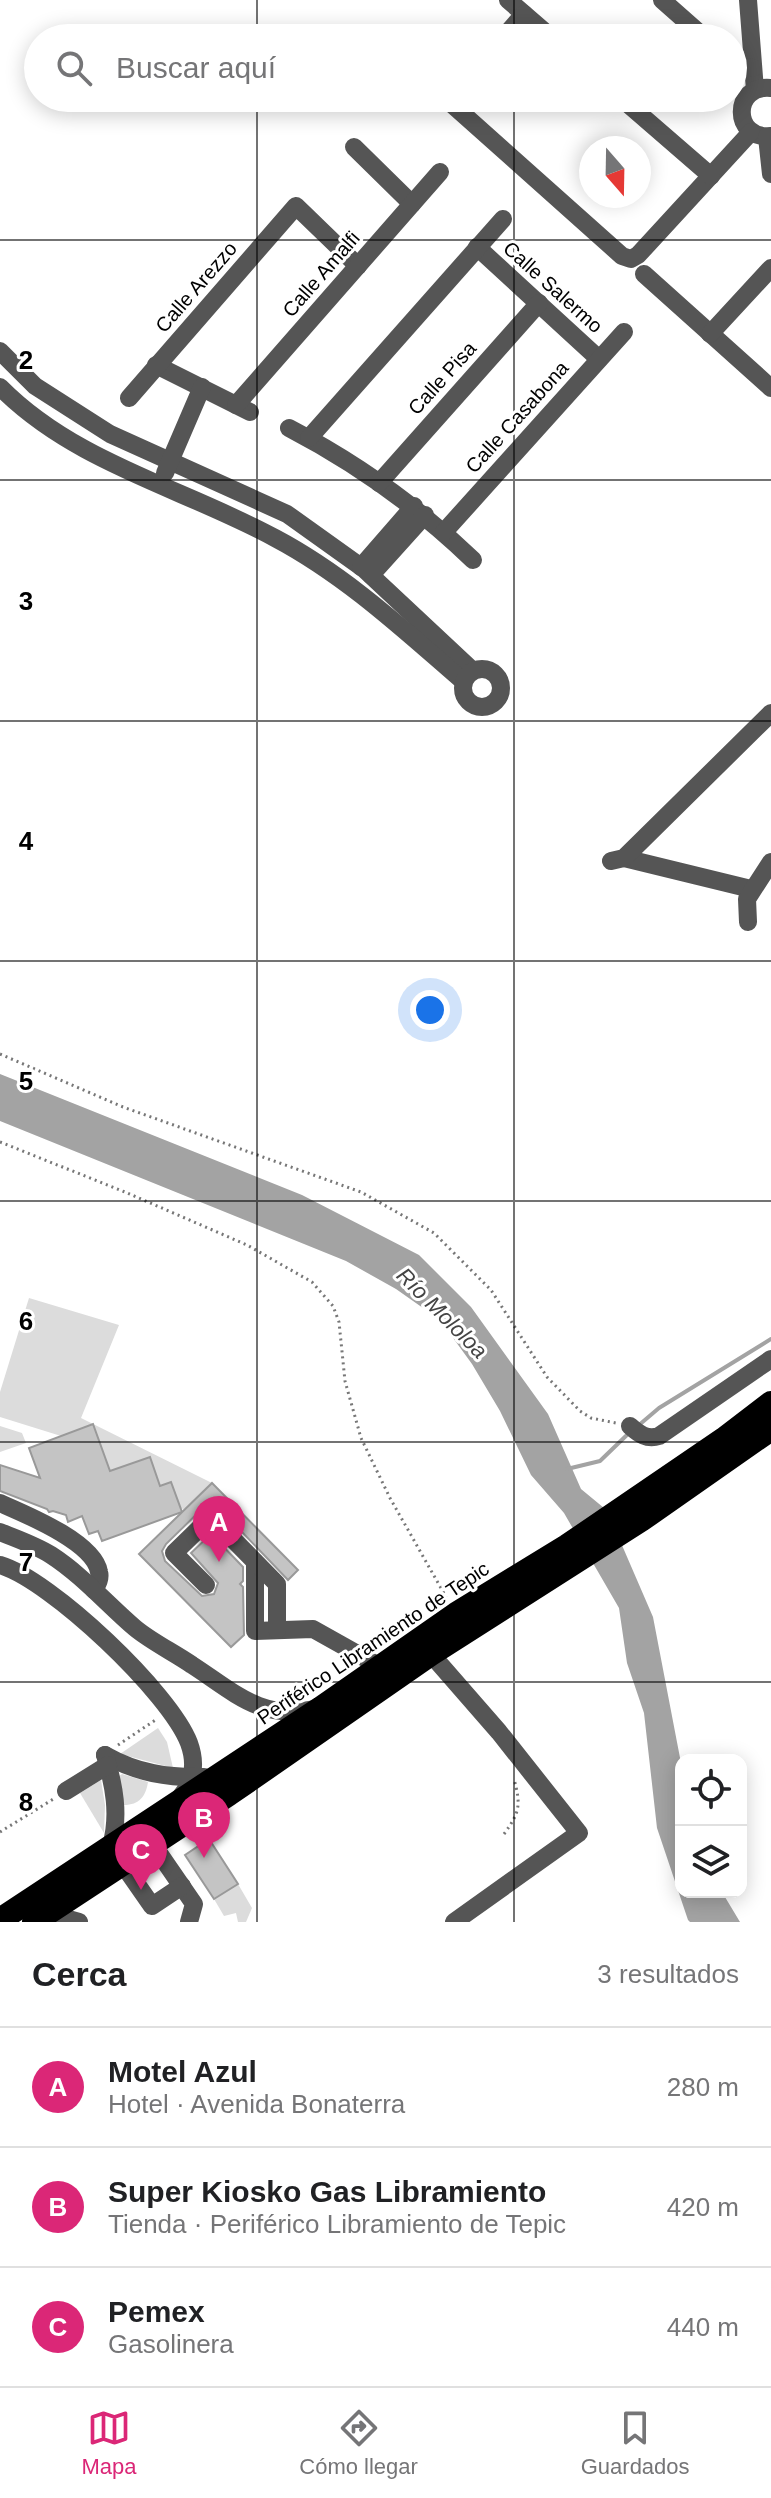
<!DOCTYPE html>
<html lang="es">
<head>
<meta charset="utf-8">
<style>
  body { margin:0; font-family:Arial,sans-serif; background:#f6f6f6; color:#202124 }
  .controls { position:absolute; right:24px; bottom:24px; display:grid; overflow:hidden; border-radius:16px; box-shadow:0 4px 20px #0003 }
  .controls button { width:72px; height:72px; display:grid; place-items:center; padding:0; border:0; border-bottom:2px solid #e0e0e0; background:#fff; color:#202124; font:40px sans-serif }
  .compass { position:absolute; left:579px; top:136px; width:72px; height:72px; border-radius:50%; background:#fff; box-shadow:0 4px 20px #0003; rotate:160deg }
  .you { position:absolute; left:430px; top:1010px; width:28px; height:28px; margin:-20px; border:6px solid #fff; border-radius:50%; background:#1a73e8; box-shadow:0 0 0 12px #1a73e833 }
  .badge { display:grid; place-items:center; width:52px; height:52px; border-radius:50%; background:#db2777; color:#fff; font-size:26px; font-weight:700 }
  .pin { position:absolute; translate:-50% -66px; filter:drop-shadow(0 2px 4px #0008) }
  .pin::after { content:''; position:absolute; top:42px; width:28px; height:24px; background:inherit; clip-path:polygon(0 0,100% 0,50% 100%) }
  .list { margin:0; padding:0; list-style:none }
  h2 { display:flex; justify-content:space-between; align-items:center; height:104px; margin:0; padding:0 32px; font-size:34px }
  h2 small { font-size:26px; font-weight:400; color:#757577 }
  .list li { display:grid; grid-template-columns:52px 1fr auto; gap:24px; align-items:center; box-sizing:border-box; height:120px; padding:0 32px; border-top:2px solid #e0e0e0 }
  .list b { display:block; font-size:30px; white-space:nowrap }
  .list p { margin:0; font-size:26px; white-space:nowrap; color:#757577 }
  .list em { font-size:26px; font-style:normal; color:#757577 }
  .icon { flex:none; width:44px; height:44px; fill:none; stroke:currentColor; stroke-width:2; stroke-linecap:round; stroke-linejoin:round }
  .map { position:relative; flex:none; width:771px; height:1922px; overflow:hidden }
  .search { position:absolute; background:#fff; box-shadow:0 4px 20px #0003; left:24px; right:24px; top:24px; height:88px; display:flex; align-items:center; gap:20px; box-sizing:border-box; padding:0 28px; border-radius:44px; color:#757577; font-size:30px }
  .sheet { height:464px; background:#fff }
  nav { display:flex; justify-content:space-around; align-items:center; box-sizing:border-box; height:112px; border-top:2px solid #e0e0e0; background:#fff; font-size:22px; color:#757577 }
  nav a { display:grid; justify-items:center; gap:4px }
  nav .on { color:#db2777 }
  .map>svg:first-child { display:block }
  .green { fill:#dcdcdc }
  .water { fill:#a3a3a3 }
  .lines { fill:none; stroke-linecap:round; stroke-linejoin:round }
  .stream { stroke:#a3a3a3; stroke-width:4 }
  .building { fill:#c4c4c4; stroke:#999; stroke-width:2 }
  .path { stroke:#777; stroke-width:3; stroke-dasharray:2 4; stroke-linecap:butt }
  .minor { stroke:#555; stroke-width:18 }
  .highway { stroke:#000; stroke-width:24 }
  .grid { fill:none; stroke:#000; stroke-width:2; stroke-opacity:0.55 }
  .labels { text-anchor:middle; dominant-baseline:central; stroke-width:6; stroke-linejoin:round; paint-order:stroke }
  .street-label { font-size:20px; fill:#000; stroke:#fff }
  .water-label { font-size:22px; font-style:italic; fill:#444; stroke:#fff }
  .grid-label { font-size:26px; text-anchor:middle; font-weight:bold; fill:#000; stroke:#fff; stroke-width:6; stroke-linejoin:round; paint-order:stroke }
</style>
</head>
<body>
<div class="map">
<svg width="771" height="1922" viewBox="0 0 771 1922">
  <rect width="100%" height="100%" fill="#fff"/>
  <!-- green -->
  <g class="green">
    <path d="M29 1298 119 1325 81 1418 212 1483 184 1510 180 1507 171 1483 160 1486 150 1457 110 1471 93 1424 61 1436 0 1417V1392Z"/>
    <path d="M0 1426 22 1433 26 1443 0 1452Z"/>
    <path d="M158 1728 167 1742 173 1768 120 1754Z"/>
    <path d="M122 1774 148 1782C146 1796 139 1805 124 1805L118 1777Z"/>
    <path d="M101 1780 105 1805 104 1833 80 1793Z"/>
    <path d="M238 1884 252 1908 246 1922H238L236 1913 224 1916 214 1899Z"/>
  </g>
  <!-- water -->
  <path class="water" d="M0 1074 302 1195 419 1255 471 1307 548 1414 581 1489 604 1508 618 1536 653 1617 681 1763V1892H722L740 1922H690L688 1920 657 1828 644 1713 627 1663 619 1608 564 1513 531 1475 500 1411 472 1364 440 1320 396 1289 346 1261 0 1121Z"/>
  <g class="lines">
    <!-- stream -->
    <g class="stream">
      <path d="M639 1425 659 1408 771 1339"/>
      <path d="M567 1469 600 1461 629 1433"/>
    </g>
  </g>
  <!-- building -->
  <g class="building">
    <path d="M93 1424 110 1471 150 1457 160 1486 171 1482 182 1512 102 1541 98 1531 89 1534 82 1516 68 1522 66 1515 53 1511 49 1512 47 1509 0 1491V1465L40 1478 29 1448Z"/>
    <path d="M212 1483 298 1570 288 1580 220 1509 213 1505 203 1508 166 1544 162 1551 165 1561 202 1596 214 1594 218 1583 191 1553 211 1534 243 1567V1581L240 1584 243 1587 244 1635 231 1647 139 1554Z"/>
    <path d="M209 1839 238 1884 214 1899 185 1855Z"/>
  </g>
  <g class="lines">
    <!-- path -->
    <g class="path">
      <path d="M0 1054 123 1107 361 1192 434 1233 491 1290 547 1377 580 1411 591 1418 616 1423"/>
      <path d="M0 1142 125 1192 247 1245 312 1282 333 1306 339 1322 345 1381 361 1438 390 1498 446 1597"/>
      <path d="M118 1745 157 1719"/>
      <path d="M0 1832 55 1798"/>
      <path d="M504 1834C520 1812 521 1805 514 1779"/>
    </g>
    <!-- minor -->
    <g class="minor">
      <path d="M508 0 552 38"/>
      <path d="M662 0 705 38"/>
      <path d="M748 0 755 90"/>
      <path d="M503 38 524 14"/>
      <path d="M733 63 738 67 753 68"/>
      <path d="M771 88C732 84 732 140 771 136"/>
      <path d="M445 98 622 256 631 259 638 255 751 132"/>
      <path d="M621 98 711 176"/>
      <path d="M767 137 771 174"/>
      <path d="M354 147 412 204"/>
      <path d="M477 247 599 359"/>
      <path d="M644 274 771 388"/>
      <path d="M710 334 771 268"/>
      <path d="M0 351 35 386 110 434 287 514 364 569 472 670"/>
      <path d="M156 365 250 412"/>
      <path d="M0 387C75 463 183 488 275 538 345 575 403 629 463 681"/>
      <path d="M129 398 296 206 358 266"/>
      <path d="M236 405 440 172"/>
      <path d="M289 428C358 464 417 506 473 560"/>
      <path d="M309 438 503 219"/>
      <path d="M165 473 202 387"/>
      <path d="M379 483 539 303"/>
      <path d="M444 532 624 332"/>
      <path d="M361 567 414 506"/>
      <path d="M371 575 425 515"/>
      <circle cx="482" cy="688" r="19"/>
      <path d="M624 858 751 889"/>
      <path d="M611 861 624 858 771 713"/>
      <path d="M748 922 747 899 771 862"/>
      <path d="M630 1426C639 1434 647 1440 659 1436L771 1359"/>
      <path d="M0 1503C25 1514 94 1542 99 1572 101 1579 97 1585 94 1590"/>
      <path d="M0 1532C17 1539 35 1545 51 1555 82 1575 107 1604 135 1628 152 1642 173 1652 192 1665 234 1692 261 1721 315 1709"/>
      <path d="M255 1562V1631L313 1629 379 1666"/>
      <path d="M0 1565C51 1580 170 1693 189 1743 197 1765 193 1782 179 1799"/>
      <path d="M206 1585 174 1553 211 1517 277 1584V1630"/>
      <path d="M431 1654 499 1732 579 1833 454 1922"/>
      <path d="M105 1755C137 1773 168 1778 204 1777"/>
      <path d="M105 1755C114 1785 120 1815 111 1846"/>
      <path d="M66 1791 108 1765"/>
      <path d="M152 1843 194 1904 189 1922"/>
      <path d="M122 1863 152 1906 182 1886"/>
      <path d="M47 1913 79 1922"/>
    </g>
    <!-- highway -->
    <g class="highway">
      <path d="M0 1920 321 1708 456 1614 567 1546 724 1439 771 1403"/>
      <path d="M34 1922 229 1794 431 1654 641 1520 771 1429"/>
    </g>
  </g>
  <!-- grid -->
  <path class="grid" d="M257 0V38M514 0V38M257 98V1922M514 98V1922M0 240H771M0 480H771M0 721H771M0 961H771M0 1201H771M0 1442H771M0 1682H771"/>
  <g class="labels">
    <!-- street labels -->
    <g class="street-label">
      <text transform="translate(321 274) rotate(-49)">Calle Amalfi</text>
      <text transform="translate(196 287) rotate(-49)">Calle Arezzo</text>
      <text transform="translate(553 287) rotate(42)">Calle Salermo</text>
      <text transform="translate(442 378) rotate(-48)">Calle Pisa</text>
      <text transform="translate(517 417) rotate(-48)">Calle Casabona</text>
      <text transform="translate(373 1643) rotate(-34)">Periférico Libramiento de Tepic</text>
    </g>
    <!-- water labels -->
    <g class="water-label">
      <text transform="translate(442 1313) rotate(45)">Río Mololoa</text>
    </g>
  </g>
  <g class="grid-label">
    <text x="26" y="369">2</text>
    <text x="26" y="610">3</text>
    <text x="26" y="850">4</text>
    <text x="26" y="1090">5</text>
    <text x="26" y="1330">6</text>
    <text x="26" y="1571">7</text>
    <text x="26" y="1811">8</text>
  </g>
</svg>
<div class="controls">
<button><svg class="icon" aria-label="locate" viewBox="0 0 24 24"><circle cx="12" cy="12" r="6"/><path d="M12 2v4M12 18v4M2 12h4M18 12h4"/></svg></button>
<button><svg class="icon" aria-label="layers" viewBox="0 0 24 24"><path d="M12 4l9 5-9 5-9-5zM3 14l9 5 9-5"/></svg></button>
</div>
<svg class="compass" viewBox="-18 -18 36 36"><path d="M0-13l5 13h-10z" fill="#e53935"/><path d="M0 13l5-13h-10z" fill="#757577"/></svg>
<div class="you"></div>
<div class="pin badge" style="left:219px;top:1562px">A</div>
<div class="pin badge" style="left:204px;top:1858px">B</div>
<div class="pin badge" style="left:141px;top:1890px">C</div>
<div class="search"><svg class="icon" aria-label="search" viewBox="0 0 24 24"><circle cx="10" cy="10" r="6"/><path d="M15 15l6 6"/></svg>Buscar aquí</div>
</div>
<section class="sheet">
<h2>Cerca<small>3 resultados</small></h2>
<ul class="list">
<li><span class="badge">A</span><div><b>Motel Azul</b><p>Hotel · Avenida Bonaterra</p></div><em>280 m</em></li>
<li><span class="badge">B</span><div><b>Super Kiosko Gas Libramiento</b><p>Tienda · Periférico Libramiento de Tepic</p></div><em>420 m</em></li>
<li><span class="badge">C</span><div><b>Pemex</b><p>Gasolinera</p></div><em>440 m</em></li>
</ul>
</section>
<nav>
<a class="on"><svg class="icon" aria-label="map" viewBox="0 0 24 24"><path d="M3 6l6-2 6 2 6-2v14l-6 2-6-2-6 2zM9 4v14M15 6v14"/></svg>Mapa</a>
<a><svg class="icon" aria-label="directions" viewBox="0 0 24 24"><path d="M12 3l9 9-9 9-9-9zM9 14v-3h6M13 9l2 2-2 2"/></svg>Cómo llegar</a>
<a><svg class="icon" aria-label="saved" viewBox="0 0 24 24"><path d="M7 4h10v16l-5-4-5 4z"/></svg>Guardados</a>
</nav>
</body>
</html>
